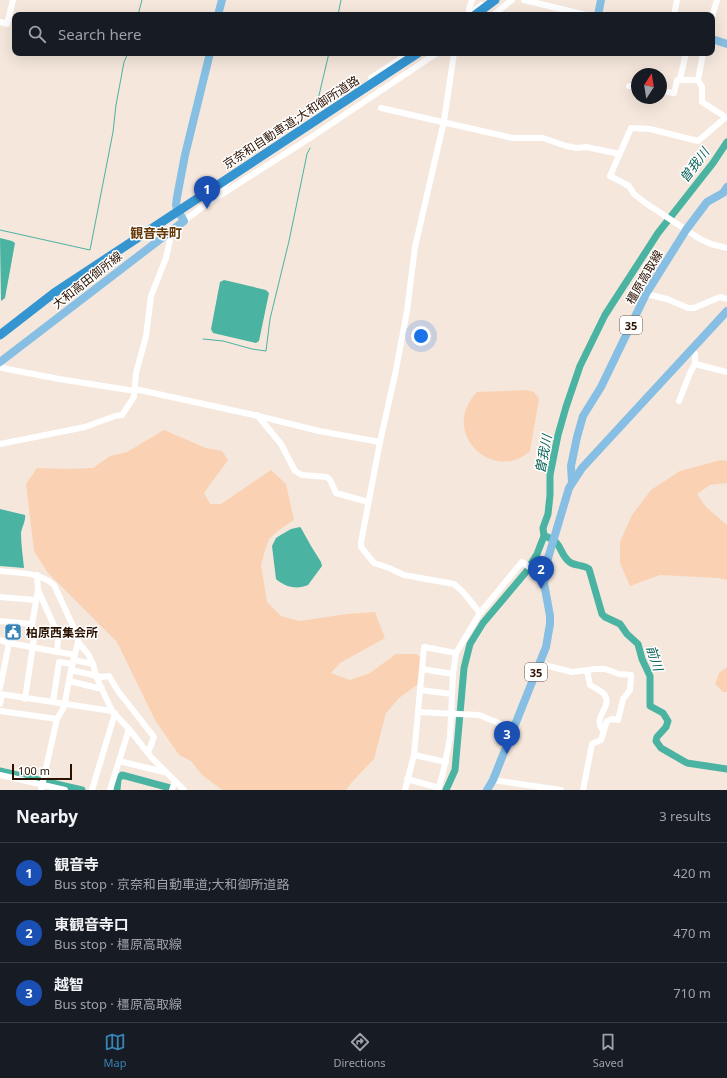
<!DOCTYPE html>
<html lang="en">
<head>
<meta charset="utf-8">
<style>
  body { margin:0; font-family:"Noto Sans","Noto Sans JP",sans-serif; background:#20242c; color:#f1f3f6 }
  .compass { position:absolute; left:631px; top:68px; width:36px; height:36px; border-radius:50%; background:#171b24; box-shadow:0 4px 16px #0002; rotate:12deg }
  .scale { position:absolute; left:12px; bottom:10px; width:60px; box-sizing:border-box; padding-left:4px; border:2px solid #2b1200; border-top:0; font-size:11px; line-height:14px; white-space:nowrap; color:#2b1200; -webkit-text-stroke:3px #fff; paint-order:stroke }
  .you { position:absolute; left:421px; top:336px; width:14px; height:14px; margin:-10px; border:3px solid #fff; border-radius:50%; background:#1a73e8; box-shadow:0 0 0 6px #1a73e833 }
  .badge { display:grid; place-items:center; width:26px; height:26px; border-radius:50%; background:#3784b6; color:#fff; font-size:13px; font-weight:700 }
  .pin { position:absolute; translate:-50% -33px; filter:drop-shadow(0 1px 2px #0008) }
  .pin::after { content:''; position:absolute; top:21px; width:14px; height:12px; background:inherit; clip-path:polygon(0 0,100% 0,50% 100%) }
  .list { margin:0; padding:0; list-style:none }
  h2 { display:flex; justify-content:space-between; align-items:center; height:52px; margin:0; padding:0 16px; font-size:17px }
  h2 small { font-size:13px; font-weight:400; color:#9ea1a6 }
  .list li { display:grid; grid-template-columns:26px 1fr auto; gap:12px; align-items:center; box-sizing:border-box; height:60px; padding:0 16px; border-top:1px solid #363941 }
  .list b { display:block; font-size:15px; white-space:nowrap }
  .list p { margin:0; font-size:13px; white-space:nowrap; color:#9ea1a6 }
  .list em { font-size:13px; font-style:normal; color:#9ea1a6 }
  .icon { flex:none; width:22px; height:22px; fill:none; stroke:currentColor; stroke-width:2; stroke-linecap:round; stroke-linejoin:round }
  .map { position:relative; flex:none; width:727px; height:790px; overflow:hidden }
  .search { position:absolute; background:#171b24; box-shadow:0 4px 16px #0002; left:12px; right:12px; top:12px; height:44px; display:flex; align-items:center; gap:10px; box-sizing:border-box; padding:0 14px; border-radius:8px; color:#9ea1a6; font-size:15px }
  .sheet { height:232px; background:#171b24 }
  nav { display:flex; justify-content:space-around; align-items:center; box-sizing:border-box; height:56px; border-top:1px solid #363941; background:#171b24; font-size:11px; color:#9ea1a6 }
  nav a { display:grid; justify-items:center; gap:2px }
  nav .on { color:#3784b6 }
  .map>svg:first-child { display:block }
  .green { fill:#fad2b3 }
  .water { fill:#4ab3a2 }
  .lines { fill:none; stroke-linecap:round; stroke-linejoin:round }
  .stream { stroke:#4ab3a2; stroke-width:1 }
  .river { stroke:#4ab3a2; stroke-width:7 }
  .minor { stroke:#fff; stroke-width:6 }
  .major { stroke:#86bfe3; stroke-width:8 }
  .highway { stroke:#3595d1; stroke-width:9 }
  .labels { text-anchor:middle; dominant-baseline:central; stroke-width:3; stroke-linejoin:round; paint-order:stroke }
  .shield { fill:#fff; stroke:#6b594c; stroke-width:1 }
  .shield-label { font-size:11px; font-weight:bold; fill:#2b1200 }
  .street-label { font-size:12px; fill:#2b1200; stroke:#fff }
  .poi-label { font-size:12px; font-weight:bold; fill:#2b1200; stroke:#fff; text-anchor:start }
  .water-label { font-size:13px; font-style:italic; fill:#0d6559; stroke:#fff }
  .neighbourhood-label { font-size:13px; font-weight:bold; fill:#653807; stroke:#fff }
</style>
</head>
<body>
<div class="map">
<svg width="727" height="790" viewBox="0 0 727 790">
  <rect width="100%" height="100%" fill="#f5e7dc"/>
  <!-- green -->
  <g class="green">
    <path d="M527 390 534 392 539 399 530 451C494 484 438 433 477 392Z"/>
    <path d="M164 430 206 448 222 451 228 460 204 493 210 504H221L271 470 286 484 294 520 279 530 269 539 265 550 261 565 267 602 281 616 299 621 347 614 375 612 385 638 340 663 331 673 350 680 370 673 396 654H416L424 659 423 674 417 685 399 698 386 713 374 759 352 782 346 790H222L202 775 191 761 179 755 155 720 117 642 48 573 34 551 26 484 37 468 66 469 93 468 110 456 127 452Z"/>
    <path d="M721 460 727 461V483L710 485 697 494 706 507 727 525V580L718 578 660 575 630 586 620 563V542L632 515 651 490 680 471Z"/>
    <path d="M727 667V692H723L715 684 719 673Z"/>
  </g>
  <!-- water -->
  <g class="water">
    <path d="M0 238 12 241 15 243 5 298 1 301Z"/>
    <path d="M224 280 266 290 269 293 259 341 256 343 213 333 211 329 220 282Z"/>
    <path d="M0 509 25 515C26 520 22 527 21 533 21 545 23 557 24 568L0 566Z"/>
    <path d="M300 527 301 528 311 546 321 562 322 566 308 585C297 590 285 587 276 579L272 546 276 538 279 536 291 529Z"/>
  </g>
  <g class="lines">
    <!-- stream -->
    <g class="stream">
      <path d="M138 15 142 0"/>
      <path d="M338 15 341 0"/>
      <path d="M316 108 329 53"/>
      <path d="M0 230 90 250 113 132 116 105 124 62 128 53"/>
      <path d="M203 339 223 341 252 349 266 351 270 319 289 241 307 154 310 148"/>
    </g>
    <!-- river -->
    <g class="river">
      <path d="M544 536C564 541 558 555 571 563 577 566 584 565 589 569L602 614 605 617 620 624 627 634 638 644 642 659 650 676V706L663 713 668 721 666 727 657 737 656 741 661 748 687 763 727 769"/>
      <path d="M0 771 82 790"/>
      <path d="M117 790 118 779 122 775 170 788"/>
      <path d="M446 790 455 770 464 668 470 644 483 623 526 572 537 554 544 536 543 528 548 514 550 495V475L558 435 566 407 580 366 605 315 658 233 713 163 727 142"/>
    </g>
    <!-- minor -->
    <g class="minor">
      <path d="M524 0 586 15"/>
      <path d="M470 13 469 9 472 0"/>
      <path d="M466 15 482 5"/>
      <path d="M493 15 512 0"/>
      <path d="M674 15 677 0"/>
      <path d="M712 16 717 0"/>
      <path d="M0 22 7 24 13 0"/>
      <path d="M454 53 444 121 415 247 407 311 396 370 380 442 361 542V547L374 563 389 568 404 575 454 584 463 592 480 613"/>
      <path d="M703 53 698 80 702 87V102L727 118"/>
      <path d="M371 78 409 53"/>
      <path d="M680 79 686 53"/>
      <path d="M629 86 637 87"/>
      <path d="M661 91 674 93 677 80H698"/>
      <path d="M381 108 513 138H543L566 146 577 148 586 147 620 154"/>
      <path d="M725 118 698 141 650 129 631 128 610 176 629 186 634 194 644 202 700 239 711 244 727 248"/>
      <path d="M211 200 228 182"/>
      <path d="M184 221 205 205 313 136 437 53"/>
      <path d="M646 294 667 299 688 308H694L720 297 727 299"/>
      <path d="M691 349 695 354V364L727 372"/>
      <path d="M1 362 2 368 59 379 135 391"/>
      <path d="M135 389 254 415 319 431 380 442"/>
      <path d="M679 401 690 373 695 364"/>
      <path d="M257 415 281 444 295 471 302 475 327 477 330 480 336 493 368 502"/>
      <path d="M0 444 85 427 115 416 122 415 134 397 136 373 146 336 151 296 166 258 170 240 166 234"/>
      <path d="M0 571C19 573 39 572 54 585L78 637V642L71 670 64 707 57 719 41 790"/>
      <path d="M38 590 56 630 58 639 57 652"/>
      <path d="M0 597 35 600"/>
      <path d="M0 621 32 624"/>
      <path d="M0 640 9 643 75 655"/>
      <path d="M78 642 88 654 93 664 96 676 112 711"/>
      <path d="M74 660 93 664"/>
      <path d="M540 664 572 672 595 669H605L619 674 631 675 630 690 623 699 618 720 612 719 607 721 601 740 592 744 583 790"/>
      <path d="M422 669 453 674"/>
      <path d="M71 670 102 677 109 676 118 691 154 737 148 753"/>
      <path d="M587 671 590 685C595 688 600 690 604 694 614 706 591 718 603 730"/>
      <path d="M69 681 102 689"/>
      <path d="M0 688 9 643"/>
      <path d="M420 690 452 694"/>
      <path d="M0 694 112 711 129 729 151 757 184 790"/>
      <path d="M25 699 34 638 32 624 38 590 37 575"/>
      <path d="M53 702 59 662 72 664"/>
      <path d="M0 704 2 695"/>
      <path d="M0 711 57 719"/>
      <path d="M418 712 479 715 513 729"/>
      <path d="M414 755 446 762"/>
      <path d="M119 761 164 772"/>
      <path d="M0 775 65 790"/>
      <path d="M407 779 439 788"/>
      <path d="M493 780 561 790"/>
      <path d="M92 790 115 713"/>
      <path d="M110 790 129 729"/>
      <path d="M172 790 175 781"/>
      <path d="M405 790 414 755 424 647 456 653"/>
      <path d="M438 790 443 773 450 738 453 674 456 653 480 613 522 562 536 572 545 573"/>
    </g>
    <!-- major -->
    <g class="major">
      <path d="M218 15 222 0"/>
      <path d="M598 15 601 0"/>
      <path d="M712 39 727 44"/>
      <path d="M0 362 184 221 177 209 176 205 177 197 185 155 210 53"/>
      <path d="M572 482 571 466 577 437 583 416 601 387 646 294 686 230 707 202 723 193 727 187"/>
      <path d="M487 790 493 780 546 647 550 624V616L544 583 546 565 569 488 582 468 727 311"/>
    </g>
    <!-- highway -->
    <g class="highway">
      <path d="M475 15 495 0"/>
      <path d="M0 335 54 293 418 53"/>
    </g>
  </g>
  <!-- icons -->
  <defs>
    <symbol id="civic-square" viewBox="-11 -11 22 22"><rect x="-9" y="-9" width="18" height="18" rx="4" fill="#3784b6" stroke="#fff"/><path d="M-.6-6.5H3V-4.5H.6V-3L4-1V1h2V6H-6V1h2V-1L-.6-3ZM-1.2 2.5V6h2.4V2.5Z" fill="#fff"/></symbol>
  </defs>
  <g fill-rule="evenodd">
    <use href="#civic-square" x="3" y="622" width="20" height="20"/>
  </g>
  <g class="labels">
    <!-- shield labels -->
    <g class="shield">
      <rect x="620" y="316" width="22" height="18" rx="3"/>
      <rect x="525" y="663" width="22" height="18" rx="3"/>
    </g>
    <g class="shield-label">
      <text x="631" y="325">35</text>
      <text x="536" y="672">35</text>
    </g>
    <!-- street labels -->
    <g class="street-label">
      <text transform="translate(291 122) rotate(-33)">京奈和自動車道;大和御所道路</text>
      <text transform="translate(644 277) rotate(-60)">橿原高取線</text>
      <text transform="translate(87 280) rotate(-38)">大和高田御所線</text>
    </g>
    <!-- poi labels -->
    <g class="poi-label">
      <text x="26" y="632">柏原西集会所</text>
    </g>
    <!-- water labels -->
    <g class="water-label">
      <text transform="translate(694 165) rotate(-53)">曽我川</text>
      <text transform="translate(543 454) rotate(-79)">曽我川</text>
      <text transform="translate(655 658) rotate(72)">前川</text>
    </g>
    <!-- neighbourhood labels -->
    <g class="neighbourhood-label">
      <text x="156" y="233">観音寺町</text>
    </g>
  </g>
</svg>
<svg class="compass" viewBox="-18 -18 36 36"><path d="M0-13l5 13h-10z" fill="#e53935"/><path d="M0 13l5-13h-10z" fill="#9ea1a6"/></svg>
<div class="scale">100 m</div>
<div class="you"></div>
<div class="pin badge" style="left:207px;top:209px;background:#1a4fb4">1</div>
<div class="pin badge" style="left:541px;top:589px;background:#1a4fb4">2</div>
<div class="pin badge" style="left:507px;top:754px;background:#1a4fb4">3</div>
<div class="search"><svg class="icon" aria-label="search" viewBox="0 0 24 24"><circle cx="10" cy="10" r="6"/><path d="M15 15l6 6"/></svg>Search here</div>
</div>
<section class="sheet">
<h2>Nearby<small>3 results</small></h2>
<ul class="list">
<li><span class="badge" style="background:#1a4fb4">1</span><div><b>観音寺</b><p>Bus stop · 京奈和自動車道;大和御所道路</p></div><em>420 m</em></li>
<li><span class="badge" style="background:#1a4fb4">2</span><div><b>東観音寺口</b><p>Bus stop · 橿原高取線</p></div><em>470 m</em></li>
<li><span class="badge" style="background:#1a4fb4">3</span><div><b>越智</b><p>Bus stop · 橿原高取線</p></div><em>710 m</em></li>
</ul>
</section>
<nav>
<a class="on"><svg class="icon" aria-label="map" viewBox="0 0 24 24"><path d="M3 6l6-2 6 2 6-2v14l-6 2-6-2-6 2zM9 4v14M15 6v14"/></svg>Map</a>
<a><svg class="icon" aria-label="directions" viewBox="0 0 24 24"><path d="M12 3l9 9-9 9-9-9zM9 14v-3h6M13 9l2 2-2 2"/></svg>Directions</a>
<a><svg class="icon" aria-label="saved" viewBox="0 0 24 24"><path d="M7 4h10v16l-5-4-5 4z"/></svg>Saved</a>
</nav>
</body>
</html>
